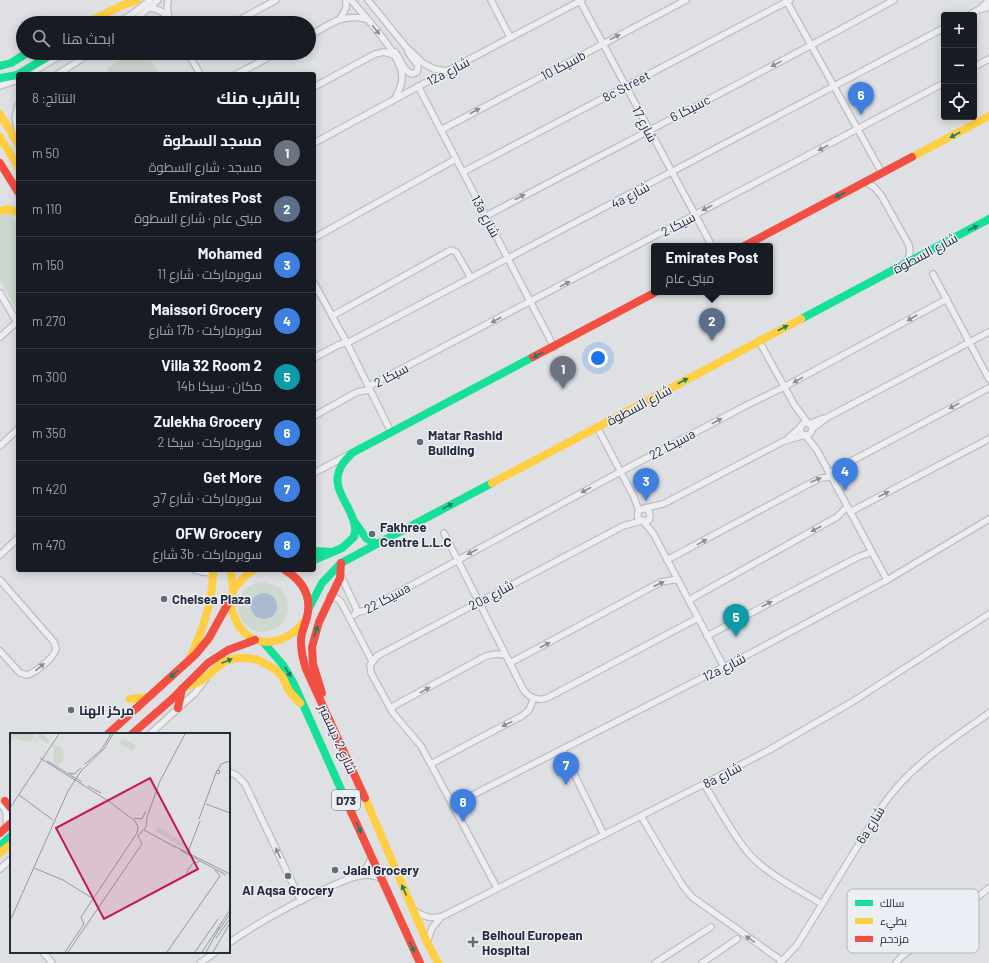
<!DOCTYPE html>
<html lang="ar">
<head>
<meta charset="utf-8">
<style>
  body { margin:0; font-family:Barlow,Cairo,sans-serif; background:#242831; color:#f1f3f6; direction:rtl }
  .controls { position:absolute; right:12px; top:12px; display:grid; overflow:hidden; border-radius:4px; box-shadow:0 2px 10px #0003 }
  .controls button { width:36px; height:36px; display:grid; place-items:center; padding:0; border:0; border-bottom:1px solid #363941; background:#171b24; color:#f1f3f6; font:20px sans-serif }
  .you { position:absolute; left:598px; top:358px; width:14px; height:14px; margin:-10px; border:3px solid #fff; border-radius:50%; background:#1a73e8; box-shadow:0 0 0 6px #1a73e833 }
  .badge { display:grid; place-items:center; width:26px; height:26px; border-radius:50%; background:#666b78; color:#fff; font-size:13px; font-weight:700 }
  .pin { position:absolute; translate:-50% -33px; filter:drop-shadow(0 1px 2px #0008) }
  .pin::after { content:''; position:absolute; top:21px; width:14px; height:12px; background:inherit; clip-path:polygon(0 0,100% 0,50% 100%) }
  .popup { position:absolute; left:651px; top:243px; width:122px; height:52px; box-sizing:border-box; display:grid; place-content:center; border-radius:4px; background:#171b24; filter:drop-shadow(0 1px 3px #0005); font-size:13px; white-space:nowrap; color:#9ea1a6 }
  .popup b { font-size:15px; color:#f1f3f6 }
  .popup::after { content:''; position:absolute; left:50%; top:100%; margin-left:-8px; border:8px solid transparent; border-top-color:#171b24 }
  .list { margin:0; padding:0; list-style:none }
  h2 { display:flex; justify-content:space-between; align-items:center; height:52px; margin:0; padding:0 16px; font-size:17px }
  h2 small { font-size:13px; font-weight:400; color:#9ea1a6 }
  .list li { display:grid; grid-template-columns:26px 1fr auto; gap:12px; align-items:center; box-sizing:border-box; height:56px; padding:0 16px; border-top:1px solid #363941 }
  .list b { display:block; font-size:15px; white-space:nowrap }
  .list p { margin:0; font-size:13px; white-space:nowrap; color:#9ea1a6 }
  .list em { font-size:13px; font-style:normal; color:#9ea1a6 }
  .icon { flex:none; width:22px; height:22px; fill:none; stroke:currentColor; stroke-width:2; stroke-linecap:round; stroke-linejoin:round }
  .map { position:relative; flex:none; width:989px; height:963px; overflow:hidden; direction:ltr }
  .search { position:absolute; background:#171b24; box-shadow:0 2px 10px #0003; left:16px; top:16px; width:300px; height:44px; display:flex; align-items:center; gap:10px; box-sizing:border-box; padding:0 14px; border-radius:22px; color:#9ea1a6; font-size:15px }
  .panel { position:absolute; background:#171b24; box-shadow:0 2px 10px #0003; left:16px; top:72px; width:300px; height:500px; border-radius:4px; direction:rtl }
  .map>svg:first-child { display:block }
  .green { fill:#ced8cf }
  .water { fill:#aabad1 }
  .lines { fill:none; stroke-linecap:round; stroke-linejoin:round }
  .street-casing { stroke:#bdbec2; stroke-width:8 }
  .street { stroke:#eeeef1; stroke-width:5.5 }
  .fast { stroke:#16e098; stroke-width:8 }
  .slow { stroke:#ffcf43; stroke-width:8 }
  .jam { stroke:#f24e42; stroke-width:8 }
  .oneway { fill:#8a8d98 }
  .oneway2 { fill:#1e7d66 }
  .poi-dot { fill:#666b78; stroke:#ebeef5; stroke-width:1.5 }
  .labels { text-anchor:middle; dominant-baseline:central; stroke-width:3; stroke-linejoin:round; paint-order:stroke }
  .shield { fill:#ebeef5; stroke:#606675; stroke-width:1 }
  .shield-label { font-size:12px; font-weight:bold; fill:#252c3e }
  .street-label { font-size:13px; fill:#252c3e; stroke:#ebeef5 }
  .poi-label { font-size:13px; font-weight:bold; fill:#252c3e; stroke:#ebeef5; text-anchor:start }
  .inset-road { fill:none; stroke:#9598a2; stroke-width:1 }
  .view { fill:#c2185b; fill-opacity:0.15; stroke:#c2185b; stroke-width:2 }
  .inset-edge { fill:none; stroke:#252c3e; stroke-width:2 }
  .key { fill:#ebeef5; stroke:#b0b4be; stroke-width:1 }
  .key-label { font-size:11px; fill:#252c3e }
</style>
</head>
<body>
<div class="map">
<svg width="989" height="963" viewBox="0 0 989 963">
  <rect width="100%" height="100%" fill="#dfe0e4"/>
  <!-- green -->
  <g class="green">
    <path d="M132 53H146L159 74H110L107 68Z"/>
    <path d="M0 212H9L18 225V311L0 280Z"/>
    <circle cx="263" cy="607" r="25"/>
  </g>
  <!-- water -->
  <circle class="water" cx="264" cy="606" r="13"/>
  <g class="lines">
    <defs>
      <g id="street">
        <path d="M168 0 167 9 169 17"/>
        <path d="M351 0C365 17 403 56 402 78 402 86 398 92 395 99"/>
        <path d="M368 0 406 47 423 63 434 69 447 71"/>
        <path d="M491 0 510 37"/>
        <path d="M786 0 882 173"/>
        <path d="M580 1 712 246"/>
        <path d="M148 8C159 8 166 13 172 23"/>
        <path d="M980 9 989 0"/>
        <path d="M969 15 978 10 989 7"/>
        <path d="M340 19 346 8V0"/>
        <path d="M117 23 131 15 150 0"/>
        <path d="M131 23 158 0"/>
        <path d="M234 23 276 0"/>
        <path d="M309 36C329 25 342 13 366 19"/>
        <path d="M395 52C401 59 403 72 412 74L417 72 418 66 408 52"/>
        <path d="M188 53 200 74"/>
        <path d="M974 67 989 59"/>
        <path d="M29 74 65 53"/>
        <path d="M58 74 91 53"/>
        <path d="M237 74 277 53"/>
        <path d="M0 86 18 80"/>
        <path d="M418 86 554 347"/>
        <path d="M314 87 375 54 384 52 394 55"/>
        <path d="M18 106 15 118 18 133"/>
        <path d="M441 130 686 0"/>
        <path d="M314 143 447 71 582 0"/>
        <path d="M463 172 790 0"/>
        <path d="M865 182 874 187 881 195 909 245 910 254 905 264"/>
        <path d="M486 216C622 144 759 75 894 0"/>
        <path d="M314 238 456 159"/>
        <path d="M933 274 989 379"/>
        <path d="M314 283 347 343 391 432"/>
        <path d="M0 293 18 324"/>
        <path d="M332 316 451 250 456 252 471 278"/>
        <path d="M0 337 17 322"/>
        <path d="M759 341 795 406 808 423"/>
        <path d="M314 358 338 345 351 341 944 28"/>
        <path d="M369 386 780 170 944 83"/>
        <path d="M314 416 357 392 370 390"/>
        <circle cx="806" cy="429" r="6"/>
        <path d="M809 424 824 418"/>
        <path d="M597 427 634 497 639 511"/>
        <path d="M812 429 828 417 989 332"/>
        <path d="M805 435 817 450 887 580"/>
        <path d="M788 438 801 427"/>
        <path d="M0 446 18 429"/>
        <path d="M314 473 348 455"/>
        <path d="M829 473 989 388"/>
        <path d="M645 508 663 504 784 441 805 435"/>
        <path d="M850 512 989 439"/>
        <path d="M643 521 649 520 650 516 649 511C643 506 636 510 638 518L643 521 653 533 724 667"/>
        <path d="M444 533 523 689C529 698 539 702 549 697L698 618"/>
        <path d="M0 555 18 538"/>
        <path d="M667 560 803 487 821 478 831 477"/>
        <path d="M195 570 203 572 213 573"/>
        <path d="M341 576 357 610 356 613 354 615"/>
        <path d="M0 580 54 642 56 649C54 658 35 673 27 675L20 673 0 651"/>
        <path d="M330 596 338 599 341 602 372 661"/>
        <path d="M689 600 837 517 847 507"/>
        <path d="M356 613 366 610 620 472 747 405 784 387 947 299"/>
        <path d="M707 636 858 557 872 552"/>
        <path d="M510 663 661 582 673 580H678"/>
        <path d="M390 708 486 656 496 654 506 655"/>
        <path d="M150 734 195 693 205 680"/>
        <path d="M562 749 604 835"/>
        <path d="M431 764 493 731 522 716 529 710 534 698"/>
        <path d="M229 772 236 775 245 784 301 901"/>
        <path d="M704 784C718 806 734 838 751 856 769 875 799 890 822 904"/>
        <path d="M0 802 6 812 7 827"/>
        <path d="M453 805 751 653 887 580 989 519"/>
        <path d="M641 816 661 850 683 886 692 897 782 961"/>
        <path d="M0 869 11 859"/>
        <path d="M358 875 366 869 371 859"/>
        <path d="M497 888 421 746 393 713 371 673 370 665 377 656 623 526 641 521"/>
        <path d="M414 911C423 916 432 920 443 916L704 784 769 750 852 702 989 614"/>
        <path d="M427 942 432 928 441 917"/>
        <path d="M229 943C259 922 292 904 325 889 336 884 348 878 359 876 367 874 374 875 380 878"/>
        <path d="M43 952 52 963"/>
        <path d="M200 963 216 952"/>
        <path d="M655 963 711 927"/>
        <path d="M702 963 737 939"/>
        <path d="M780 963 797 945 881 808C908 767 950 741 989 713"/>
        <path d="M896 963 901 957 989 888"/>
      </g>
    </defs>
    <!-- street casing -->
    <use href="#street" class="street-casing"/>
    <!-- street -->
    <use href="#street" class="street"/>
    <!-- fast -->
    <g class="fast">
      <path d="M0 66 11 63 27 53"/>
      <path d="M0 78 17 75 54 53"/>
      <path d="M801 319 989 219"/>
      <path d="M354 521 366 538 376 544"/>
      <path d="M314 551 332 552"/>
      <path d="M314 560 342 548 354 537C354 534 356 530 355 528 354 506 327 489 342 465 344 461 349 457 352 453L533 357"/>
      <path d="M309 608 322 583 341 563 492 483"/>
      <path d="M263 642 283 665 294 684 348 805"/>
      <path d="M0 846 11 836"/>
    </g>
    <!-- slow -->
    <g class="slow">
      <path d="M86 23 123 5 137 0"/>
      <path d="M0 114 18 144"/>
      <path d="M0 137 18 167"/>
      <path d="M912 157 989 116"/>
      <path d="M0 211 8 209 18 213"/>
      <path d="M492 483 801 319"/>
      <path d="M231 570 233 590"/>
      <path d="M254 570C248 573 244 577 240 582 238 584 236 586 234 589 230 597 230 607 234 616 247 651 283 648 304 622"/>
      <path d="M188 662C202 632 213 603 213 570"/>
      <path d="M183 688 201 681 225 661 237 658H248L258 660 275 669 282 676 289 691 300 703"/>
      <path d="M130 699 149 697"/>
      <path d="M365 798 427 942 438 963"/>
      <path d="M0 853 11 844"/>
    </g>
    <!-- jam -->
    <g class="jam">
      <path d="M0 163 18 192"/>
      <path d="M744 246 912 157"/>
      <path d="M533 357 656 292"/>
      <path d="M285 570C303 581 312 596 307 617 305 625 301 633 301 641 301 651 303 660 306 669L365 798"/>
      <path d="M322 693 313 664 312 647 319 622 340 578 341 563"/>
      <path d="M178 708 182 689"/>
      <path d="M108 734 196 654 209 638 230 600"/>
      <path d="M132 734 172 699 208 663 228 650 255 640"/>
      <path d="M5 801 11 808"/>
      <path d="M348 805 420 963"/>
      <path d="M0 833 11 823"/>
    </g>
  </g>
  <!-- one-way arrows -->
  <defs><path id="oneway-solid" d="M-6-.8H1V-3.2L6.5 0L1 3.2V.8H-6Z"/></defs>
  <g class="oneway">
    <use href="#oneway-solid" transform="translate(376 30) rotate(51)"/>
    <use href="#oneway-solid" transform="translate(615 37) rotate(-28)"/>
    <use href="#oneway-solid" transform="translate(776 64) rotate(153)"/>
    <use href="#oneway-solid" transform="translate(475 111) rotate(-28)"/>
    <use href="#oneway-solid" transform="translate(823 148) rotate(152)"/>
    <use href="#oneway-solid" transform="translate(520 197) rotate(-28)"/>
    <use href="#oneway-solid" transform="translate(707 208) rotate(153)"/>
    <use href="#oneway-solid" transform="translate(565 284) rotate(-28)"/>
    <use href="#oneway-solid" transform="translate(912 318) rotate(150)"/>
    <use href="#oneway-solid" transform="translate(496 320) rotate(152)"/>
    <use href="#oneway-solid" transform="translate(798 380) rotate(151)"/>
    <use href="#oneway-solid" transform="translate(954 406) rotate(152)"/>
    <use href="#oneway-solid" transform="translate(717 421) rotate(-28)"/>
    <use href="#oneway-solid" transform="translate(816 480) rotate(-23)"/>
    <use href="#oneway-solid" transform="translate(586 490) rotate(152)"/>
    <use href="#oneway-solid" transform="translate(884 494) rotate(-27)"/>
    <use href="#oneway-solid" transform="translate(816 529) rotate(152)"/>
    <use href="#oneway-solid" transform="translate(702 542) rotate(-29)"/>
    <use href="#oneway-solid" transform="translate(472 552) rotate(152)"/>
    <use href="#oneway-solid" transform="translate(659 584) rotate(-24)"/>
    <use href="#oneway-solid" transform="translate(767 604) rotate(-28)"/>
    <use href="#oneway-solid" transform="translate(545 645) rotate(-28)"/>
    <use href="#oneway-solid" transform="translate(40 667) rotate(-40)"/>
    <use href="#oneway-solid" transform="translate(425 690) rotate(-29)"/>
    <use href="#oneway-solid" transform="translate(507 724) rotate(154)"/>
    <use href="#oneway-solid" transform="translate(278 853) rotate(-115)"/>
    <use href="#oneway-solid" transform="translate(750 939) rotate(-145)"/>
  </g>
  <g class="oneway2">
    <use href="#oneway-solid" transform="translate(955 135) rotate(152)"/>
    <use href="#oneway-solid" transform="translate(840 195) rotate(152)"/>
    <use href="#oneway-solid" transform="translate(973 228) rotate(-28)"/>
    <use href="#oneway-solid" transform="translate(783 328) rotate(-28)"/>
    <use href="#oneway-solid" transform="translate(538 355) rotate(153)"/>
    <use href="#oneway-solid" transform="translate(683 381) rotate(-28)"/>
    <use href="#oneway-solid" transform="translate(448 506) rotate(-28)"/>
    <use href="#oneway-solid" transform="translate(316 631) rotate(-70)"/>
    <use href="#oneway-solid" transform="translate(227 661) rotate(-22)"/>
    <use href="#oneway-solid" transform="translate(288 672) rotate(59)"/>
    <use href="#oneway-solid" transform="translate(174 674) rotate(138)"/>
    <use href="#oneway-solid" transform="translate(359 828) rotate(66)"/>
    <use href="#oneway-solid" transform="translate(404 890) rotate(-114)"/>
    <use href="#oneway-solid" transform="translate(412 947) rotate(63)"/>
  </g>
  <!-- markers -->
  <g class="poi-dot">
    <circle cx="420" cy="442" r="4"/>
    <circle cx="372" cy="534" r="4"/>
    <circle cx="164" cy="599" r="4"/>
    <circle cx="71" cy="710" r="4"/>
    <circle cx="335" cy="870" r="4"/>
    <circle cx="288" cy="876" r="4"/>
    <path d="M471 936h4v4h4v4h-4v4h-4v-4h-4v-4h4z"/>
  </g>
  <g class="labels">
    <!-- shield labels -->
    <rect class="shield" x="332" y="790" width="28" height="20" rx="3"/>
    <g class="shield-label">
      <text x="346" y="800">D73</text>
    </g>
    <!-- street labels -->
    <g class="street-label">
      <text transform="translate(563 65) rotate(-28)">سيكا 10b</text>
      <text transform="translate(448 71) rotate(-28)">12a شارع</text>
      <text transform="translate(626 86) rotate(-28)">8c Street</text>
      <text transform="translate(690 108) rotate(-27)">سيكا 6c</text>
      <text transform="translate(645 124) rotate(62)">شارع 17</text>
      <text transform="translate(630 195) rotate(-28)">4a شارع</text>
      <text transform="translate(486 216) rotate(62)">13a شارع</text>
      <text transform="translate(678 224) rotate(-28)">سيكا 2</text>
      <text transform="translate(925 253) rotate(-28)">شارع السطوة</text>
      <text transform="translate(391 375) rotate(-28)">سيكا 2</text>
      <text transform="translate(639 405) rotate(-28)">شارع السطوة</text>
      <text transform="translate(672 444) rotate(-28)">سيكا 22a</text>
      <text transform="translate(491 595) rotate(-28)">20a شارع</text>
      <text transform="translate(387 598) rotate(-28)">سيكا 22a</text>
      <text transform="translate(724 667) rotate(-27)">12a شارع</text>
      <text transform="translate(338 739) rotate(66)">شارع 2 ديسمبر</text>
      <text transform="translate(722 775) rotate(-27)">8a شارع</text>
      <text transform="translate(870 825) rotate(-58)">6a شارع</text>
    </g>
    <!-- poi labels -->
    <g class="poi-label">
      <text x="428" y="435">Matar Rashid<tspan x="428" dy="15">Building</tspan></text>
      <text x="380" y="527">Fakhree<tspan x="380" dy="15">Centre L.L.C</tspan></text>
      <text x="172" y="599">Chelsea Plaza</text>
      <text x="79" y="710">مركز الهنا</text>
      <text x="343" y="870">Jalal Grocery</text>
      <text x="288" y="890" text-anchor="middle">Al Aqsa Grocery</text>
      <text x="482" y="935">Belhoul European<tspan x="482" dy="15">Hospital</tspan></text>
    </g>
  </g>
  <!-- overview -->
  <g transform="translate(10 733)">
    <rect width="220" height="220" fill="#dfe0e4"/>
    <path d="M0 1H35L38 7 41 6 38 11 29 5 22 10 28 3 26 1 20 9 6 6 4 8 7 1 0 10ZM112 6 126 12 123 18 110 11ZM43 12 50 13 54 19 53 28 47 32 44 30ZM148 94 178 112 177 117 145 98Z" fill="#ced8cf"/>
    <path class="inset-road" d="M30 25 100 69 125 88 128 94 127 100 71 184 74 191 55 219M37 28 72 49M75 31 91 17 101 1M207 37 210 38 209 41 206 40ZM208 37 211 31 220 28M59 40 64 41 71 35M78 53 91 60M9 62 43 87M196 71 220 80M0 75 49 1M124 85 132 86 136 78M189 86 206 40M133 97 136 94 137 84 150 48 175 1M134 97 165 114M164 113 220 141M170 117 216 142M180 120 179 116 190 88M24 135 53 147 82 165M176 140 183 130 189 129M0 188 58 58 71 38 94 16 103 1M209 197 220 181M206 205 220 186M58 219 132 111 128 103 133 97M157 219 210 143 205 137M185 219 208 186M192 219 220 177M196 219 210 194M203 219 220 190"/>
    <path class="view" d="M140 45 188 136 94 186 46 95Z"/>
    <rect width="220" height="220" class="inset-edge"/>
  </g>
  <!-- legend -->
  <rect x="847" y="889" width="132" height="64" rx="6" class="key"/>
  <rect x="855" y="900" width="18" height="6" fill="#16e098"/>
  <rect x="855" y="918" width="18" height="6" fill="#ffcf43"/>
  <rect x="855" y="936" width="18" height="6" fill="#f24e42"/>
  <g class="key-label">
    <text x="880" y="907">سالك</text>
    <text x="880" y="925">بطيء</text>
    <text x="880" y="943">مزدحم</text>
  </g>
</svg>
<div class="controls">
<button>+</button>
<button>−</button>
<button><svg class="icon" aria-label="locate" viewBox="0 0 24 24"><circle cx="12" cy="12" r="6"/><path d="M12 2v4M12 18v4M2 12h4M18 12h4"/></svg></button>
</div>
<div class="you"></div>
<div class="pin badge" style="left:563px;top:389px;background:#6b7280">1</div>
<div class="pin badge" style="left:712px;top:341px;background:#5c6f8a">2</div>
<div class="popup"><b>Emirates Post</b>مبنى عام</div>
<div class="pin badge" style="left:646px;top:501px;background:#3f7fe0">3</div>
<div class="pin badge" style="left:845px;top:491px;background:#3f7fe0">4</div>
<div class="pin badge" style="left:736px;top:637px;background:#0f9aa8">5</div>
<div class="pin badge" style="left:861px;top:115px;background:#3f7fe0">6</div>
<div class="pin badge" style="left:566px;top:785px;background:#3f7fe0">7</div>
<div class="pin badge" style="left:463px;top:822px;background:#3f7fe0">8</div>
<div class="search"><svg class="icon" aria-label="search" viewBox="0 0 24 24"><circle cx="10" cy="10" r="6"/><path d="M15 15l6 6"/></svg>ابحث هنا</div>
<section class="panel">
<h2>بالقرب منك<small>النتائج: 8</small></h2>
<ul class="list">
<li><span class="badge" style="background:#6b7280">1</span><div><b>مسجد السطوة</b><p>مسجد · شارع السطوة</p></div><em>50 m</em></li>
<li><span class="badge" style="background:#5c6f8a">2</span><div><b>Emirates Post</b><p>مبنى عام · شارع السطوة</p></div><em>110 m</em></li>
<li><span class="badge" style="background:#3f7fe0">3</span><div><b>Mohamed</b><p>سوبرماركت · شارع 11</p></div><em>150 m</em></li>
<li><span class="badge" style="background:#3f7fe0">4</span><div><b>Maissori Grocery</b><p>سوبرماركت · 17b شارع</p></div><em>270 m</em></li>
<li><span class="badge" style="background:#0f9aa8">5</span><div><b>Villa 32 Room 2</b><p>مكان · سيكا 14b</p></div><em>300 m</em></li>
<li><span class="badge" style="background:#3f7fe0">6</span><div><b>Zulekha Grocery</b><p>سوبرماركت · سيكا 2</p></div><em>350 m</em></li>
<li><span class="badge" style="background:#3f7fe0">7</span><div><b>Get More</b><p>سوبرماركت · شارع 7ج</p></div><em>420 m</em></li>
<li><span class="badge" style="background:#3f7fe0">8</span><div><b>OFW Grocery</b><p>سوبرماركت · 3b شارع</p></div><em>470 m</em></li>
</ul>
</section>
</div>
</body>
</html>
